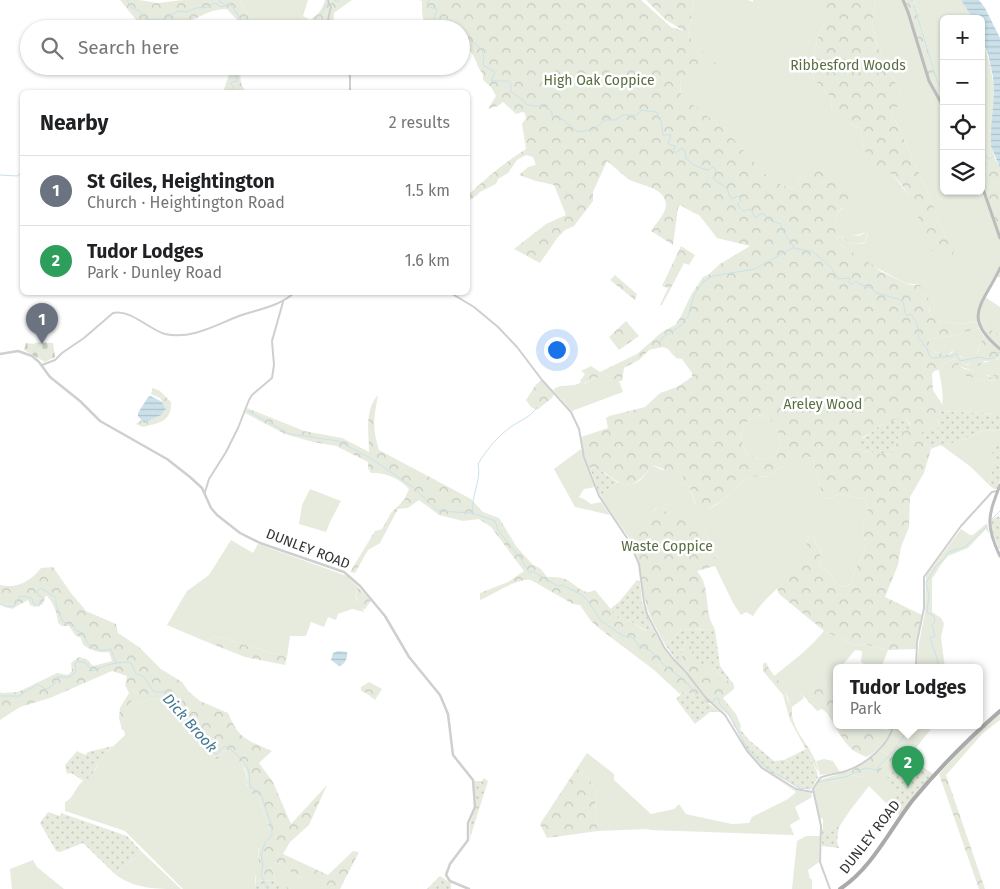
<!DOCTYPE html>
<html lang="en">
<head>
<meta charset="utf-8">
<style>
  body { margin:0; font-family:"Fira Sans",sans-serif; background:#f2f2f2; color:#202124 }
  .controls { position:absolute; right:15px; top:15px; display:grid; overflow:hidden; border-radius:8px; box-shadow:0 1px 4px #0004 }
  .controls button { width:45px; height:45px; display:grid; place-items:center; padding:0; border:0; border-bottom:1px solid #e0e0e0; background:#fff; color:#202124; font:25px sans-serif }
  .you { position:absolute; left:556px; top:349px; width:18px; height:18px; margin:-12px; border:4px solid #fff; border-radius:50%; background:#1a73e8; box-shadow:0 0 0 8px #1a73e833 }
  .badge { display:grid; place-items:center; width:32px; height:32px; border-radius:50%; background:#7c3aed; color:#fff; font-size:16px; font-weight:700 }
  .pin { position:absolute; translate:-50% -41px; filter:drop-shadow(0 1px 2px #0008) }
  .pin::after { content:''; position:absolute; top:26px; width:18px; height:15px; background:inherit; clip-path:polygon(0 0,100% 0,50% 100%) }
  .popup { position:absolute; left:833px; top:664px; width:150px; height:65px; box-sizing:border-box; display:grid; place-content:center; border-radius:8px; background:#fff; filter:drop-shadow(0 1px 4px #0005); font-size:16px; white-space:nowrap; color:#757577 }
  .popup b { font-size:19px; color:#202124 }
  .popup::after { content:''; position:absolute; left:50%; top:100%; margin-left:-10px; border:10px solid transparent; border-top-color:#fff }
  .list { margin:0; padding:0; list-style:none }
  h2 { display:flex; justify-content:space-between; align-items:center; height:65px; margin:0; padding:0 20px; font-size:21px }
  h2 small { font-size:16px; font-weight:400; color:#757577 }
  .list li { display:grid; grid-template-columns:32px 1fr auto; gap:15px; align-items:center; box-sizing:border-box; height:70px; padding:0 20px; border-top:1px solid #e0e0e0 }
  .list b { display:block; font-size:19px; white-space:nowrap }
  .list p { margin:0; font-size:16px; white-space:nowrap; color:#757577 }
  .list em { font-size:16px; font-style:normal; color:#757577 }
  .icon { flex:none; width:28px; height:28px; fill:none; stroke:currentColor; stroke-width:2; stroke-linecap:round; stroke-linejoin:round }
  .map { position:relative; flex:none; width:1000px; height:889px; overflow:hidden }
  .search { position:absolute; background:#fff; box-shadow:0 1px 4px #0004; left:20px; top:20px; width:450px; height:55px; display:flex; align-items:center; gap:12px; box-sizing:border-box; padding:0 18px; border-radius:28px; color:#757577; font-size:19px }
  .panel { position:absolute; background:#fff; box-shadow:0 1px 4px #0004; left:20px; top:90px; width:450px; height:205px; border-radius:8px }
  .map>svg:first-child { display:block }
  .grass { fill:#e6ebde }
  .forest { fill:url(#forest-crowns); fill-rule:evenodd }
  .cemetery { fill:url(#cemetery-stones) }
  .park { fill:url(#park-dots) }
  .water { fill:url(#water-rules) }
  .lines { fill:none; stroke-linecap:round; stroke-linejoin:round }
  .stream { stroke:#cbe1ea; stroke-width:1 }
  .minor { stroke:#cfcfcf; stroke-width:2 }
  .tertiary { stroke:#cfcfcf; stroke-width:2.5 }
  .secondary { stroke:#bcbcbc; stroke-width:3 }
  .primary { stroke:#aaa; stroke-width:4 }
  .labels { text-anchor:middle; dominant-baseline:central; stroke-width:5; stroke-linejoin:round; paint-order:stroke }
  .park-label { font-size:14px; fill:#586d40; stroke:#fff }
  .street-label { font-size:14px; fill:#323232; stroke:#fff }
  .water-label { font-size:15px; font-style:italic; fill:#417892; stroke:#fff }
</style>
</head>
<body>
<div class="map">
<svg width="1000" height="889" viewBox="0 0 1000 889">
  <defs>
    <pattern id="forest-crowns" width="20" height="18" patternUnits="userSpaceOnUse" patternTransform="scale(1.25)"><rect width="20" height="18" fill="#e6ebde"/><path d="M2 6a3 3 0 1 1 6 0M12 15a3 3 0 1 1 6 0" fill="none" stroke="#c6cabf"/></pattern>
    <pattern id="cemetery-stones" width="16" height="16" patternUnits="userSpaceOnUse" patternTransform="scale(1.25)"><rect width="16" height="16" fill="#e6ebde"/><path d="M2 7V4a2 2 0 0 1 4 0v3zM10 15v-3a2 2 0 0 1 4 0v3z" fill="#c6cabf"/></pattern>
    <pattern id="park-dots" width="8" height="8" patternUnits="userSpaceOnUse" patternTransform="scale(1.25)"><rect width="8" height="8" fill="#e6ebde"/><path d="M2 2h.1M6 6h.1" fill="none" stroke="#c6cabf" stroke-width="1.8" stroke-linecap="round"/></pattern>
    <pattern id="water-rules" width="6" height="5" patternUnits="userSpaceOnUse" patternTransform="scale(1.25)"><rect width="6" height="5" fill="#cbe1ea"/><path d="M0 2.5h6" fill="none" stroke="#afc2c9"/></pattern>
  </defs>
  <rect width="100%" height="100%" fill="#fff"/>
  <!-- grass -->
  <g class="grass">
    <path d="M240 0H308L303 16 294 29H263L246 12Z"/>
    <path d="M694 0H748L753 2V0H826V22L819 33 814 53 812 77 830 96 832 110C844 116 847 125 860 128L864 149 896 179 911 198 917 211 946 238 926 188 891 111 901 95 877 45 872 22 876 0H903L944 108V191H981V183L1000 238V278L997 276 985 297 1000 307V334L989 329 983 322H979L977 318V322L957 324 936 321 929 313 930 309 920 285 905 283 875 267 855 259 851 248H845L836 242 837 237 841 236C847 243 855 245 865 243L868 233C863 232 861 235 856 235 848 235 841 227 835 222L837 213 843 208 802 175 794 189C762 182 747 150 724 130 711 118 695 107 681 96L680 79C692 69 701 66 716 64L697 47 688 35Z"/>
    <path d="M914 0H961L973 19H944V94L937 81Z"/>
    <path d="M981 36C988 56 994 76 994 98 994 118 989 136 994 156L989 159 981 153Z"/>
    <path d="M979 328 984 336C976 355 975 368 952 351L948 355 935 352 929 345V341L932 339 956 335Z"/>
    <path d="M1000 357V373L994 377 958 366 959 362 967 365H979L981 363 997 360Z"/>
    <path d="M956 359 958 362 946 371 986 381 1000 380V414L941 411C945 398 941 383 939 370 942 364 949 360 956 359Z"/>
    <path d="M603 374 619 381 623 392 572 411 553 390C561 382 572 389 581 382L584 384Z"/>
    <path d="M762 415C783 422 789 459 762 459 757 459 752 457 747 455 737 437 740 418 762 415Z"/>
    <path d="M984 430 1000 431V442L989 485 971 467 941 445 957 442Z"/>
    <path d="M581 449 595 487 584 489 579 497 584 499 591 504 601 502 610 515 575 507 554 469Z"/>
    <path d="M807 457 813 458 823 498 826 499 841 494 865 499C871 509 865 516 863 526 861 531 866 539 865 545 863 559 853 569 852 583L843 587 836 583 829 572 819 567 821 549 816 544 813 535H809C806 547 804 559 796 569 783 586 764 597 753 616L746 612 741 615 733 603 715 566V556L705 530 668 513 660 507 656 508 629 538 600 496 617 482C636 489 642 480 652 465L662 470 680 468 683 470V478L686 485 689 487 695 503 708 510C713 506 720 503 725 498 739 486 746 473 767 477L779 468Z"/>
    <path d="M310 489 341 501 330 522 326 532 299 524 302 505Z"/>
    <path d="M987 523 989 534 986 529 968 548 948 556 942 563 932 579V612L941 618 944 624 941 637 945 668H917L919 643 925 612 926 576 961 529 970 535H973Z"/>
    <path d="M231 540 253 553 258 544 347 576 358 587C352 603 359 600 364 612L352 609 338 614 336 620 328 617 324 627 311 622 306 636H290L287 657 215 636 207 642 167 625 187 591 209 575Z"/>
    <path d="M824 631 857 646 863 644 888 650 881 668H869L861 662 862 651 855 650 840 668H837V698L832 700 826 689 825 681 799 690 804 698 792 707 790 705 787 695 774 676C792 662 809 649 824 631Z"/>
    <path d="M134 697 139 703 153 699 164 700 183 721 188 733 196 737 205 739C208 747 209 754 217 760L225 750 229 751C240 763 248 768 247 785L258 797 270 830 258 849 259 866 252 868 255 874 256 889H183L125 831 65 811V802C73 799 74 790 80 784 88 775 96 775 100 759L125 735 122 720 125 718V710Z"/>
    <path d="M877 726H882L883 729 887 730 889 726H892C889 738 877 753 866 757L858 753 867 752 879 742Z"/>
    <path d="M894 726H933L913 752 917 755 916 762 909 771 901 765H899L887 778 900 794 888 805 869 786 851 809 839 827 823 829V819L820 818 814 790 819 780C828 783 844 779 852 775L861 777 863 774 880 769 883 765 889 764 893 757 879 750 891 734Z"/>
    <path d="M587 753 614 774V780L651 814 674 809 679 804 686 814 690 815 732 824 749 823 752 817 788 799 796 792 765 771 795 790 811 793 812 797 795 807 800 819 790 825 794 835 650 830 648 829 598 831 595 800 597 791 589 779 577 768Z"/>
    <path d="M824 759 833 761 840 772 820 775 816 761Z"/>
    <path d="M806 836H820L819 862 808 870 810 879H812V889H792L797 841Z"/>
    <path d="M142 852 181 889C156 889 134 889 115 874Z"/>
    <path d="M33 860 37 867 64 889H12L10 869Z"/>
    <path d="M273 862 281 864 295 875 321 886 322 889H290L282 886 276 881 271 867Z"/>
  </g>
  <!-- forest -->
  <g class="forest">
    <path d="M120 0H139L158 3 183 0H240L246 12 263 29H242L238 21 227 9C207 10 206 15 189 21 172 26 159 27 141 26Z"/>
    <path d="M325 0H327L331 6 327 21 330 28 294 29 303 16 310 20C319 14 322 10 325 0Z"/>
    <path d="M330 0H352L334 13 333 29 328 24 332 7Z"/>
    <path d="M419 0H641L671 27 684 31 666 20 646 0H694L688 35 697 47 717 64C702 66 691 70 680 79L681 96C696 107 711 118 724 130 747 150 763 182 794 189L802 175 816 166 846 187 850 200 837 213 835 222 853 235 858 236 868 232 865 242C855 245 848 244 841 236L837 237 836 242 845 248H851L856 259 868 262 882 272 905 283 912 285H920L930 301 929 313 936 321 957 324 977 322 979 328 956 335 932 339 929 341V345L935 352 948 355 956 350 960 357C980 361 977 350 984 336L1000 351V357L993 362 985 361 978 366 959 363 958 366C968 372 980 369 990 377L1000 373V380L986 381 945 371 957 362 956 359C949 360 942 364 939 370L934 371 932 374 933 390 943 406 941 411 938 414 939 427 935 430H925L923 442 931 449 924 473 910 497 909 527 901 547 898 565 885 597 922 615 915 649 888 650 863 644 857 646 824 631 779 594 777 588C796 571 803 561 809 535H813L816 544 821 549 819 567 829 572 836 583 843 587 852 583C853 569 863 559 865 545 866 539 861 532 863 526 865 516 871 509 865 499L841 494 826 499 823 498 813 459 810 457 779 468 767 477C746 473 739 486 725 498 719 504 710 506 706 513 695 509 694 497 689 487L686 485 683 478V470L680 468C665 474 665 468 652 465 631 496 621 485 597 467L589 468 582 446 581 437 608 428 606 418 609 416 645 407 660 393 677 387 692 377V373L682 359 676 358 668 349 663 347 649 350 639 360 624 368 622 381C614 382 612 378 606 375 603 374 586 382 583 384L580 381 585 374 581 371 591 366 600 372 637 354 662 332 675 325 680 318 691 295 703 277 708 275 720 264 750 246 717 238 699 215 694 213 680 205 678 208 673 245 651 231C656 223 666 214 666 204 664 186 639 186 628 179 621 173 614 167 607 161L593 192V201L574 226 565 230 558 237 540 263 514 249 546 224 566 215 554 185 536 181 519 175 528 167 536 165 533 157 526 155 517 160 508 173 498 179 496 184 480 192 476 196 468 201V195C486 178 505 162 526 149L522 124 526 118 525 113 522 112 516 114 503 102 498 106 488 109 496 96 491 87 483 80V74C474 63 478 57 466 48L461 54V29H425L422 12V1ZM762 415C783 422 789 459 762 459 757 459 752 457 747 455 737 437 740 418 762 415ZM906 419 910 424 909 428 899 434C898 442 894 447 891 455L863 451 862 438 871 433 880 425Z"/>
    <path d="M826 0H876L872 22 877 45 901 95 899 106 891 111 926 188 946 238 958 241 952 256 929 250C918 217 910 176 873 165L864 149 860 128C846 124 845 117 832 110L830 96 812 77 814 53 819 33 826 22Z"/>
    <path d="M903 0H914L937 81 944 94V108L929 81Z"/>
    <path d="M232 66H244C238 74 240 85 246 92H223Z"/>
    <path d="M981 153 989 159 994 156 1000 168V238L981 183Z"/>
    <path d="M681 246 695 255 689 265 684 263 662 305H660L668 288 662 286Z"/>
    <path d="M615 275 637 294 635 300 610 280Z"/>
    <path d="M626 321 639 336 619 350 609 337Z"/>
    <path d="M979 322H983L989 329 1000 334V347L992 341Z"/>
    <path d="M541 380 554 394 552 398 537 410 531 407 526 400 535 386Z"/>
    <path d="M153 388 160 391 171 402C172 421 160 423 143 427L136 424 141 420 144 423C151 419 162 416 166 409L160 398 151 394Z"/>
    <path d="M378 395C374 417 372 428 379 450L471 499 483 512 499 518 516 546 532 564 541 569 547 577C553 577 559 577 565 579 576 583 582 597 595 590L619 619H626L646 631 651 625C661 644 669 658 686 673L687 671 677 662 683 654V647L686 641 689 642 710 667 734 685V689L723 698 736 714 741 726 740 729H736L728 715 713 703H705L696 695 683 692 680 694 654 670 600 629 591 621 580 605 573 604 531 580C517 578 494 594 480 600V593L508 582 524 571 491 527 479 519 463 521 439 515 419 500 408 508 398 509 380 543 368 550 355 573 350 572 375 531 382 529 391 513 404 500 409 489C399 478 385 472 371 473L368 468V462L336 446 313 442 285 434 245 413 247 408 304 431 342 438 369 452C369 433 364 411 378 395Z"/>
    <path d="M658 507H660L668 513 693 522 705 530 715 556V566L697 571C708 584 706 599 709 615 710 621 713 625 715 630L682 629 669 642 664 643C658 630 649 618 646 603 640 581 642 559 629 538L641 522Z"/>
    <path d="M53 567 71 593 86 611 116 624 118 633 139 647 161 669 182 682 189 692 200 701 228 713C239 739 247 740 272 751L259 763 273 782 291 824 327 785 309 825 290 842 283 854 328 875 353 851 359 852 340 889H322L320 886 295 875 281 864 274 862 271 867 276 881 256 880 255 874 251 868 259 866C258 850 257 841 270 830L258 797 248 791 247 775 245 769 229 751 225 750 217 760C209 754 208 747 205 739L196 737 188 733 183 721 164 700 153 699 139 703 134 698 125 710V719L122 720 125 730H122L119 718 120 708 129 693 125 685 127 676 112 671 50 698 20 707 0 720V691L1 693 18 692 57 673 68 675 72 671 71 663 79 657 88 660 93 666 112 661 109 652C98 653 93 651 83 645L81 638 75 635 69 626H62L58 623C57 612 54 603 46 595L43 604 35 607 30 605 28 600 12 609 0 604V585C17 589 31 581 41 568Z"/>
    <path d="M358 587 371 601 364 610C356 602 354 598 358 587Z"/>
    <path d="M215 636 287 657 285 665 245 657 207 642Z"/>
    <path d="M766 662C769 672 779 679 784 689 787 695 787 702 792 707 789 732 816 748 818 772L790 720 783 695 763 671V664Z"/>
    <path d="M825 680 826 689 832 700 837 698V726H877L881 738C859 779 838 730 827 713L822 709 817 711 798 690Z"/>
    <path d="M369 682 382 689 375 700 366 693 361 691V687Z"/>
    <path d="M1000 714V720L983 733 946 775 985 889H979L939 774 972 738Z"/>
    <path d="M879 750 893 757 894 760 889 764 883 765 879 774H863L861 777 852 775C844 779 828 783 819 780L853 770Z"/>
    <path d="M577 768 589 779 597 791 595 800 598 831 547 838 540 824Z"/>
  </g>
  <!-- cemetery -->
  <path class="cemetery" d="M39 342 53 343 55 357 45 362 24 350 26 343 33 344Z"/>
  <!-- park -->
  <g class="park">
    <path d="M941 411 1000 414V431L984 430 957 442 938 446 931 449 923 442 920 435 925 430H935L939 427 938 414Z"/>
    <path d="M898 418 906 419 911 427 899 434C898 442 894 447 891 455L863 451 859 448 858 441C862 438 868 436 872 432 876 429 878 426 882 424 888 421 892 422 898 418Z"/>
    <path d="M1000 442V481L997 489H994L989 485 996 456 992 455 994 448Z"/>
    <path d="M599 467 604 473 617 482 600 496 590 468Z"/>
    <path d="M1000 516V549H999L992 531 990 520Z"/>
    <path d="M637 580 640 581 642 602 651 625 647 631 626 619H619L610 609 619 602Z"/>
    <path d="M682 629 715 630 720 666 734 685 710 667 701 664 693 655 690 644 686 641 683 647 682 658 677 662 664 643 669 642Z"/>
    <path d="M683 692 696 695 721 712H710L695 724 676 699Z"/>
    <path d="M736 729H740L749 740 774 761 784 760 806 749 817 772 818 777 812 788 806 789 799 788 764 769 748 752Z"/>
    <path d="M113 746C109 750 105 754 102 758 96 766 94 776 84 781L71 773 67 774 65 765 77 751 85 755 88 752Z"/>
    <path d="M916 762 933 774 900 816 888 805 899 794 887 778 899 765H901L909 771Z"/>
    <path d="M484 778 488 781 470 838V823L476 807 474 781H482Z"/>
    <path d="M48 812 60 816 61 813 127 836 142 852 115 874 83 843 60 852 56 851 40 823Z"/>
    <path d="M839 827 837 841 839 848 822 846V829Z"/>
    <path d="M440 876 451 883V889H427Z"/>
    <path d="M256 880 276 881 290 889H256Z"/>
  </g>
  <!-- water -->
  <g class="water">
    <path d="M961 0H979L985 8 1000 38V168L991 146V131L994 95 993 77 988 54 981 36V19H973Z"/>
    <path d="M151 396 162 402 166 409 161 415 144 423 138 416V413L148 397Z"/>
    <path d="M338 651 347 652C348 657 345 665 339 666L331 660 333 653Z"/>
  </g>
  <g class="lines">
    <!-- stream -->
    <g class="stream">
      <path d="M127 0 132 8 139 11 145 18 149 20H163L178 11 187 12 196 8 208 7 215 3 221 7 230 4 248 29"/>
      <path d="M220 0V2L224 4"/>
      <path d="M335 0 336 2 339 0"/>
      <path d="M429 0 427 4 430 7 437 9 434 19 441 29"/>
      <path d="M909 2 913 0"/>
      <path d="M914 5 937 81 944 94"/>
      <path d="M307 29 309 24 321 14 329 0"/>
      <path d="M461 32 482 50 484 57 483 65 495 72 491 81H508L511 84V92L522 99 527 105 547 107 552 112V116L562 119 578 132 594 129 605 120H615L623 115H637L641 110 657 112 658 118 661 120 663 135H671L668 144 675 146 673 152H677L682 148 685 151 686 159 690 161 692 164C696 166 704 170 709 170L712 167 714 168 716 171 713 178 719 183 727 188 729 195 731 198H735L737 196 740 197 741 201 737 204 743 211 751 209 755 218 760 214H764L769 220 781 224 782 230 794 247"/>
      <path d="M229 92 234 87 231 84 232 82 237 81 236 72 238 66"/>
      <path d="M981 153 989 159 994 156"/>
      <path d="M0 175 17 176 22 173"/>
      <path d="M794 248 813 252 831 267 838 279 850 278 849 282 851 285 856 281 860 284 871 288 877 293 901 300C906 305 903 312 907 316L911 314C916 322 920 329 918 338L923 342V345L927 348 929 355 932 358 953 356 956 353 960 361 980 357 987 359 994 358 996 354 1000 352"/>
      <path d="M660 342 662 338 683 324 684 320 688 317 694 295 704 281 713 276 755 269 794 247"/>
      <path d="M248 411 290 434 338 441 372 459 414 488 438 511 473 513 495 521 498 530 521 559 529 572 531 573 532 571 558 586 562 585 582 595 588 601 601 621 623 636 632 637 639 646 651 651 664 665 679 676 688 684 696 695"/>
      <path d="M473 513C470 496 482 481 478 464 487 449 498 436 512 426 521 420 531 417 537 407"/>
      <path d="M992 519 1000 511"/>
      <path d="M0 604 6 607 14 606 20 596 32 598 33 603 39 606 43 598 38 595 37 591 41 588 56 598V605L63 622 74 625 77 631 83 633C87 647 96 653 111 649L116 663"/>
      <path d="M934 668 938 666C938 655 932 648 930 638L935 636 932 625 935 621 934 616 927 612 929 595 926 583 936 566 943 560 949 552 965 547 987 526"/>
      <path d="M0 696H20C25 690 31 690 37 684L45 689C52 688 56 683 57 677 65 676 70 680 76 671L75 664 77 661 86 663 92 671C102 666 121 660 131 663L136 674 143 676 154 692H166L180 707 193 729 207 738 210 743 212 752 217 754 223 747H228C236 754 246 761 249 772 250 777 249 783 251 788L260 792 262 797 272 828V835L265 843 261 855 263 866 261 875 268 889"/>
      <path d="M712 702 716 698 719 699V703L729 714 747 748 766 767 775 773"/>
      <path d="M777 774 789 781"/>
      <path d="M818 782 846 777 865 768 876 770 894 750 906 733 914 728V726"/>
      <path d="M791 783 799 788 811 789"/>
    </g>
    <!-- minor -->
    <g class="minor">
      <path d="M328 0 331 7 327 24 332 29"/>
      <path d="M347 66 350 77V92"/>
      <path d="M449 292 474 307 498 327 517 347 542 380 571 412 579 429 584 457 599 496 629 541 639 564 644 602 647 614 664 647 674 660 685 671 706 698 725 715 747 751 762 768 796 789 812 792"/>
      <path d="M42 365 55 360 62 353 84 338 113 313C131 309 148 329 165 334 191 340 216 325 239 316 258 309 279 307 295 292"/>
      <path d="M205 492 209 479 226 452 238 428 249 400 252 395 272 378 274 365 272 341 283 302"/>
      <path d="M916 668 917 642 924 608V577L961 526 992 492 997 491"/>
      <path d="M830 889 820 862 821 826 813 789 820 778C828 774 838 774 846 771 865 765 889 745 893 726"/>
    </g>
    <!-- tertiary -->
    <path class="tertiary" d="M0 354 18 351 32 356 39 362 50 377 80 401 100 421 167 459 190 477 202 488 211 508 217 515 240 533 260 543 344 572 360 586 385 616 409 657 440 695 448 714 453 755 473 780 475 807 468 823V840L450 864 446 875 450 881 469 889"/>
    <!-- secondary -->
    <g class="secondary">
      <path d="M903 0 908 12 929 81 944 108"/>
      <path d="M981 183 1000 238"/>
      <path d="M1000 268C984 304 960 316 1000 349"/>
      <path d="M1000 485C988 516 985 525 1000 556"/>
    </g>
    <!-- primary -->
    <path class="primary" d="M840 889C872 868 889 831 912 801 939 768 968 739 1000 711"/>
  </g>
  <g class="labels">
    <!-- park labels -->
    <g class="park-label">
      <text x="848" y="65">Ribbesford Woods</text>
      <text x="599" y="80">High Oak Coppice</text>
      <text x="823" y="404">Areley Wood</text>
      <text x="667" y="546">Waste Coppice</text>
    </g>
    <!-- street labels -->
    <g class="street-label">
      <text transform="translate(308 549) rotate(21)">DUNLEY ROAD</text>
      <text transform="translate(870 837) rotate(-52)">DUNLEY ROAD</text>
    </g>
    <!-- water labels -->
    <g class="water-label">
      <text transform="translate(190 723) rotate(48)">Dick Brook</text>
    </g>
  </g>
</svg>
<div class="controls">
<button>+</button>
<button>−</button>
<button><svg class="icon" aria-label="locate" viewBox="0 0 24 24"><circle cx="12" cy="12" r="6"/><path d="M12 2v4M12 18v4M2 12h4M18 12h4"/></svg></button>
<button><svg class="icon" aria-label="layers" viewBox="0 0 24 24"><path d="M12 4l9 5-9 5-9-5zM3 14l9 5 9-5"/></svg></button>
</div>
<div class="you"></div>
<div class="pin badge" style="left:42px;top:344px;background:#6b7280">1</div>
<div class="pin badge" style="left:908px;top:787px;background:#2e9e5b">2</div>
<div class="popup"><b>Tudor Lodges</b>Park</div>
<div class="search"><svg class="icon" aria-label="search" viewBox="0 0 24 24"><circle cx="10" cy="10" r="6"/><path d="M15 15l6 6"/></svg>Search here</div>
<section class="panel">
<h2>Nearby<small>2 results</small></h2>
<ul class="list">
<li><span class="badge" style="background:#6b7280">1</span><div><b>St Giles, Heightington</b><p>Church · Heightington Road</p></div><em>1.5 km</em></li>
<li><span class="badge" style="background:#2e9e5b">2</span><div><b>Tudor Lodges</b><p>Park · Dunley Road</p></div><em>1.6 km</em></li>
</ul>
</section>
</div>
</body>
</html>
